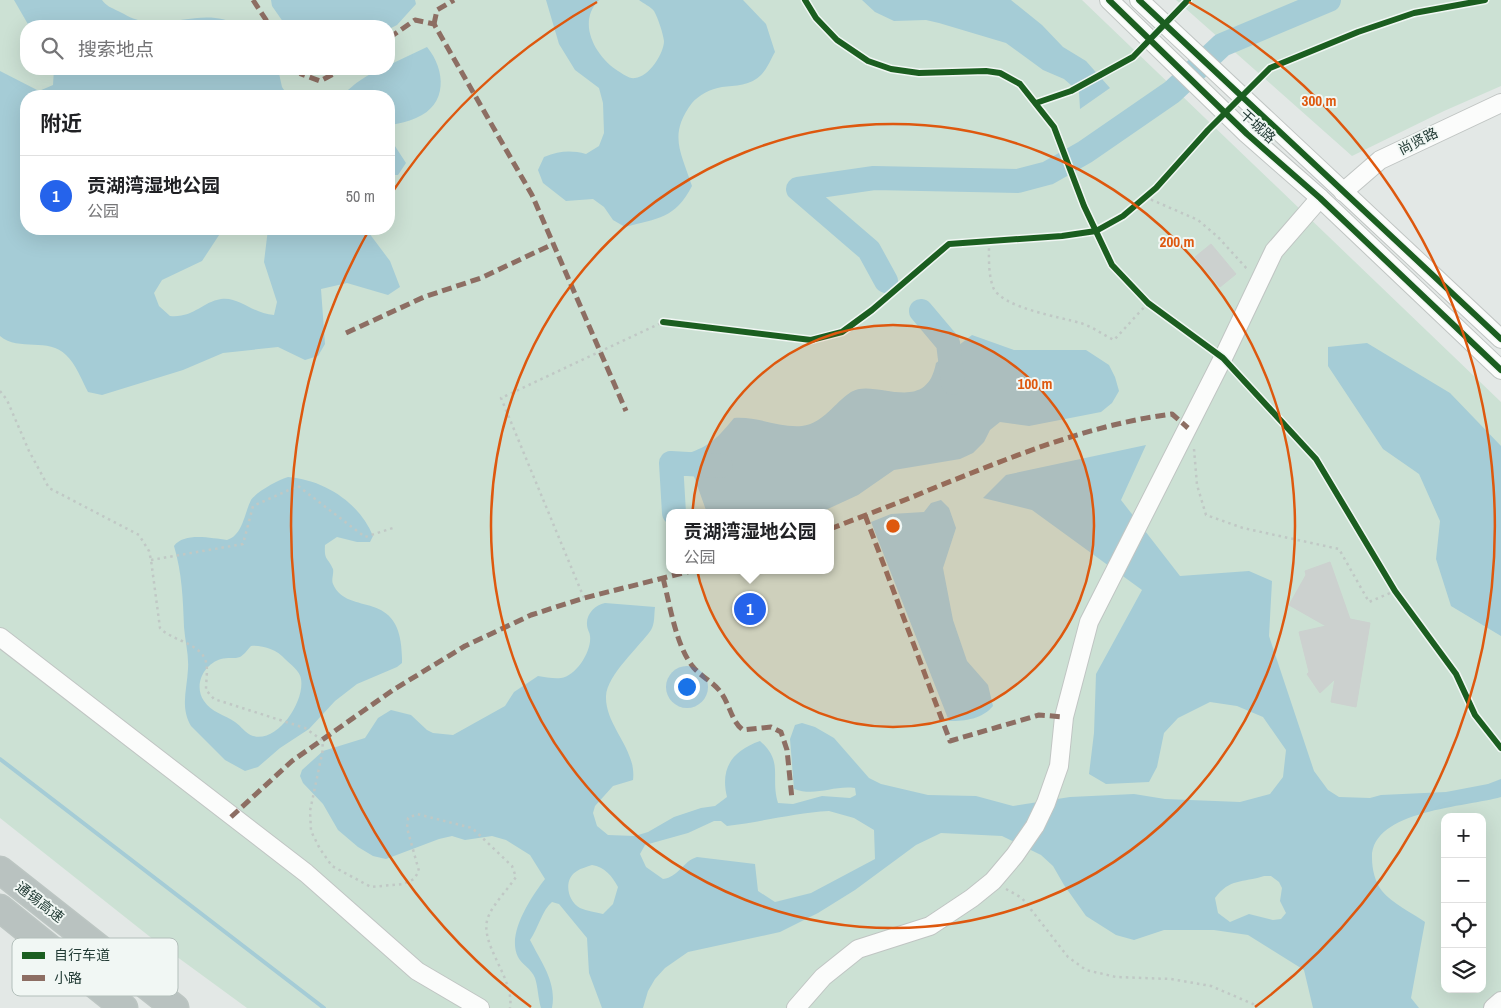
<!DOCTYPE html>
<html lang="zh">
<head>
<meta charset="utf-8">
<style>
  body { margin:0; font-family:"Archivo Narrow","Noto Sans SC",sans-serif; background:#f2f2f2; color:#202124 }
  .controls { position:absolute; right:15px; bottom:15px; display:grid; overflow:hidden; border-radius:10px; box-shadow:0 5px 20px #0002 }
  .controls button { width:45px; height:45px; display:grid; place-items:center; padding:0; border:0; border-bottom:1px solid #e0e0e0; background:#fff; color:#202124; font:25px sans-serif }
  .you { position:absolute; left:686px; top:686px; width:18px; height:18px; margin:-12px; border:4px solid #fff; border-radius:50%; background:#1a73e8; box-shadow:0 0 0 8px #1a73e833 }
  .badge { display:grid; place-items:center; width:32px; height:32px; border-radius:50%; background:#2563eb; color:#fff; font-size:16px; font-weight:700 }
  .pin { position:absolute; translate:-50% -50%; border:2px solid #fff; box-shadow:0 1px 5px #0006 }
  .popup { position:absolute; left:666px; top:509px; width:168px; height:65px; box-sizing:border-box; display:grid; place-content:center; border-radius:10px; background:#fff; filter:drop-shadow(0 1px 4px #0005); font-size:16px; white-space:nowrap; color:#757577 }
  .popup b { font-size:19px; color:#202124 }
  .popup::after { content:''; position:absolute; left:50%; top:100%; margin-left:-10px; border:10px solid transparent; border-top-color:#fff }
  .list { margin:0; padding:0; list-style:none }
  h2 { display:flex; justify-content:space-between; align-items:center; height:65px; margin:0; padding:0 20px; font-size:21px }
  h2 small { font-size:16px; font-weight:400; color:#757577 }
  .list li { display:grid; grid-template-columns:32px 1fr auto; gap:15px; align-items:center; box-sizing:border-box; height:80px; padding:0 20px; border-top:1px solid #e0e0e0 }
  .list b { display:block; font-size:19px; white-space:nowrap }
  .list p { margin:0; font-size:16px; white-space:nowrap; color:#757577 }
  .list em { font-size:16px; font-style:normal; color:#757577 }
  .icon { flex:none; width:28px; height:28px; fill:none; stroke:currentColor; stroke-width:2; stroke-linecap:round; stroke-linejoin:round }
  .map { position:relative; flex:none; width:1501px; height:1008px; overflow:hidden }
  .search { position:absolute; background:#fff; box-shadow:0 5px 20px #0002; left:20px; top:20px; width:375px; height:55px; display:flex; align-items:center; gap:12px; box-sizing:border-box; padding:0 18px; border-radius:20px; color:#757577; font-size:19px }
  .panel { position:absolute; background:#fff; box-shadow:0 5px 20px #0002; left:20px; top:90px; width:375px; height:145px; border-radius:20px }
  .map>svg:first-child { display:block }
  .green { fill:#cce1d4; fill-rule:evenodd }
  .water { fill:#a5ccd6; fill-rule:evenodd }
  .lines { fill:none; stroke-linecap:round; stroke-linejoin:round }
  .stream { stroke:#a5ccd6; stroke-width:4 }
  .river { stroke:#a5ccd6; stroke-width:24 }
  .building { fill:#ccd1cf; stroke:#ccd1cf }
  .minor-casing { stroke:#c0c5c3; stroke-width:20 }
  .highway-casing { stroke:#bcc5c2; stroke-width:29 }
  .path { stroke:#c0c8c5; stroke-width:2.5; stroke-dasharray:2.5 4; stroke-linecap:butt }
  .minor { stroke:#fbfcfb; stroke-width:18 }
  .highway { stroke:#b9c2c0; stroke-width:26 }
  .quiet { stroke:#8d6e63; stroke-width:5; stroke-dasharray:10 5; stroke-linecap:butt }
  .cycleway-casing { stroke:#f1f7f4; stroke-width:9 }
  .cycleway { stroke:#1b5e20; stroke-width:6 }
  .ring { fill:none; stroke:#de580e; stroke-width:2.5 }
  .labels { text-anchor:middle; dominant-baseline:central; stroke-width:4; stroke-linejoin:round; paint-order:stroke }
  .street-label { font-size:14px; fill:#223b35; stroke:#f1f7f4 }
  .key { fill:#f1f7f4; stroke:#b3bfbb; stroke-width:1 }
  .key-label { font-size:14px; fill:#223b35 }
  .centre { fill:#de580e; stroke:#f1f7f4; stroke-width:2.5 }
  .ring-label { font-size:15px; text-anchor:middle; font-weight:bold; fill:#de580e; stroke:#f1f7f4; stroke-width:4; stroke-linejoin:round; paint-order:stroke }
</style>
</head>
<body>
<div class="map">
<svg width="1501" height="1008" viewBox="0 0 1501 1008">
  <rect width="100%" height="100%" fill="#e3e8e6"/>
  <!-- green -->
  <g class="green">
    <path d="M0 0H1082L1501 402V1008H247L154 940 0 818ZM26 26H389V69H26ZM26 96H389V229H26ZM670 513H830V570H670ZM1445 817H1482V989H1445Z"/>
    <path d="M1176 0H1501V86L1444 111 1352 156Z"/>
  </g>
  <!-- water -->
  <g class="water">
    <path d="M14 0H102C106 6 112 8 118 11 126 15 134 20 143 21 176 27 208 7 239 26H29Z"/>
    <path d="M271 0H415L416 4 397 25 389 29V26H286L272 6Z"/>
    <path d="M546 0H599C576 23 596 57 618 71 623 74 629 79 635 78 649 77 664 53 664 41 663 33 658 18 654 11 651 7 643 3 639 0H743L766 24 775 52C771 59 767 69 761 75 752 85 734 86 722 87 710 89 699 95 692 103 668 135 681 152 692 186 675 219 658 218 625 227L613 220 604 207 593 199 566 201 543 183 538 170 544 157C560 151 570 150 586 154L599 146 604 133 603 103 599 88 575 70 559 44Z"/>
    <path d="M862 0H1011L1042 25 1063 47 1086 61 1110 88 1080 109 1079 92 1064 79 1043 70 1006 43 939 23 926 20 894 21 875 12Z"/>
    <path d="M427 47C446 70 448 105 416 118 408 122 398 123 389 126L391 140 406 163 398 175H389V96H341C354 85 371 69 389 69V65Z"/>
    <path d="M54 69H278L282 87 288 96H26V229H223L202 261 162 280 154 293 159 306 170 316C194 318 202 302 221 299 239 296 253 314 274 315L277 302 264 262 268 229H366L390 261 400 287 388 295 347 283 321 289 325 344 318 356 305 360 278 347 223 353 183 370 102 395 88 392C82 381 76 364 66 355 49 337 19 352 0 336V71L39 91 53 85Z"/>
    <path d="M972 335 1014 350H1086L1109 365 1115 377 1119 391 1112 403 1101 412 1029 426 1000 422 990 430 984 442 973 453 960 459 894 470 858 495 819 513H707L686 454C711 446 718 437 734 418 757 416 779 428 802 426 824 423 834 403 851 392 874 377 926 417 936 363Z"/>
    <path d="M1367 343 1450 393 1501 446V636L1451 606 1436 559 1440 521 1419 474 1383 449 1328 366V347Z"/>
    <path d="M1146 445 1121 500 1180 576 1249 571 1272 581 1269 636 1314 771 1328 790 1339 797 1370 798 1381 795 1446 792 1488 784 1501 779V797C1467 807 1371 810 1372 858 1372 869 1375 882 1382 891 1392 903 1412 913 1425 922L1411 998 1419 1008H1313L1304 970 1248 935 1214 930H1164L1134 940 1116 935 1086 916 1064 885 1053 866 1041 855 1002 836 941 833 916 845 855 890 818 913 780 932 688 952 665 968 655 979 648 991 643 1008H602L589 973 587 938 559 904 552 902C542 910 538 929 530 940 541 962 557 982 552 1008H541C538 998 538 987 535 978 531 968 522 965 518 957 506 934 532 896 545 879L530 855 506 840 492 836 465 840 452 836 439 839 386 859 373 856 358 847 338 830 323 804 303 783 300 776 302 770 323 751 365 738 378 718 391 710 411 715 427 730 433 733 453 735 505 706 514 692 538 676C545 677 554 679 561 678 576 676 592 651 590 636 590 633 587 629 587 625 586 614 595 605 605 603L655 607C654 614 655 624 651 630 640 646 607 675 606 696 605 726 637 749 633 780L613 786 595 806 593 813 597 826 608 835 635 836 648 832 674 817 701 808 715 806 727 797C720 768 732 751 760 741 784 762 770 776 778 803L793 804 822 796 850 798 856 795 855 788C833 785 816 797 794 789L790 739 795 725 802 723 815 727 834 738 869 778 881 784 928 795 976 796 1013 806 1070 797 1134 794 1165 799 1240 802 1270 794 1283 777 1286 750 1263 717 1237 706 1210 702 1178 718 1164 733 1157 767 1149 782 1106 784 1089 774 1094 733 1096 674 1142 590 1032 510 983 498 1006 475ZM829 811 854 818 874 830 875 859 811 893 775 902 758 891 755 864 697 857C683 861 679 877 663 879L646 867 640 854 645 845 688 833 714 821H721L727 826C761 822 794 813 829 811ZM592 865C605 867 612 876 618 887L613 904 603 914C596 912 587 911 580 908 567 901 563 879 577 871 581 868 587 867 592 865ZM1264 876H1271L1279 882 1282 888 1280 901 1286 913 1281 919 1273 920 1249 914 1230 922 1218 913 1215 898C1230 878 1242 883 1264 876Z"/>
    <path d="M288 477C324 480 359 502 373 536L370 542H357L337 537 325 545C324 561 328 557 333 569 334 574 331 580 333 584 348 619 404 584 402 663L397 667 357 684 335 701 309 729 280 748 258 767 245 771 225 760 191 726C180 707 187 690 188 669 189 655 185 641 184 627 183 599 182 573 174 546 184 532 211 538 227 540 243 535 244 514 251 500 256 492 278 480 288 477ZM251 646C263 645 277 650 285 659 291 665 300 671 301 679 305 701 278 743 253 736 246 734 241 726 235 722 225 715 211 712 204 701 193 685 204 664 221 659 227 657 235 659 240 657 244 655 248 649 251 646Z"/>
    <path d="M941 500 949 508 956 528 943 568 953 620 967 661 988 685 993 706C982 719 966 721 949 721L871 522 891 514 924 512 931 503Z"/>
  </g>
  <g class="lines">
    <!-- stream -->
    <path class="stream" d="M0 759 324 1008"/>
    <!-- river -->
    <g class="river">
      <path d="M886 281 869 250 798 189 874 178 1018 181 1048 173 1085 152 1172 92 1222 45 1329 0"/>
      <path d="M921 311 948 343 953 383"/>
      <path d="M674 513 671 463 721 466"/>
    </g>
  </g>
  <!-- building -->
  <g class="building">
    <path d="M1211 244 1236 274 1220 287 1195 257Z"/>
    <path d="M1330 562 1350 619 1370 623 1356 707 1331 702 1335 679 1320 693 1307 674 1309 672 1299 632 1326 626 1289 605 1306 575 1305 571Z"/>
  </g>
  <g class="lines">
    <defs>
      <g id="minor">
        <path d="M1109 0 1247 134 1320 198 1501 370"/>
        <path d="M1139 0 1501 339"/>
        <path d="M1343 192 1380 160 1501 103"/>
        <path d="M0 637 306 873 417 971 480 1008"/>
        <path d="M796 1008 823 977 858 949 930 926 972 898 993 881 1015 855 1035 826 1046 803 1059 766 1064 717 1089 622 1223 358 1274 251 1320 198"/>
        <path d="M1493 1008 1501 1001"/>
      </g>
      <g id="highway">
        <path d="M0 870 175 1008"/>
        <path d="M0 908 124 1008"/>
      </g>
    </defs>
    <!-- minor casing -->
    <use href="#minor" class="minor-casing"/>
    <!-- highway casing -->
    <use href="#highway" class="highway-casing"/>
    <!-- path -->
    <g class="path">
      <path d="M1460 0 1464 3"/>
      <path d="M1145 197 1198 220 1218 237 1248 270"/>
      <path d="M989 242C989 256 988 273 993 287 1001 308 1061 317 1080 323 1092 326 1103 335 1114 340L1148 303"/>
      <path d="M0 391 7 400 29 451 49 488 139 535 149 551 151 560 160 628C172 641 201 643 206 662 208 670 206 681 206 690L214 699 305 728 322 740 323 749 310 811 311 831 320 849 332 866 371 887 403 884 414 879 419 871 407 828 408 818 417 814 472 828 512 866 516 877C508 889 495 902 489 915 476 942 515 977 510 1008"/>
      <path d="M1194 449 1197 485 1206 515 1243 528 1339 549 1369 602 1395 591"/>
      <path d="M151 560 243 544 253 506 298 486 365 537 396 527"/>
      <path d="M584 598 501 398 663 322"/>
      <path d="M1006 889 1022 898 1068 957 1086 970 1116 977 1171 979 1211 986 1253 1004 1257 1008"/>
    </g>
    <!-- minor -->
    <use href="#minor" class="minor"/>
    <!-- highway -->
    <use href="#highway" class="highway"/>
    <!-- quiet -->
    <g class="quiet">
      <path d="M253 0 270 26"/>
      <path d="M434 24 437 10 454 0"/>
      <path d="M389 38 415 20 434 24 532 195 626 411"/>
      <path d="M298 69 301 74 320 81 343 69"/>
      <path d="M346 333 424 297 481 278 553 244"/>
      <path d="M865 515 950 741 1039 715 1064 717"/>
      <path d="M830 529C863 516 896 504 929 490 1009 458 1087 425 1172 414L1188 428"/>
      <path d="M663 578C670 605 676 647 694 668 703 678 715 683 722 694 730 706 732 722 743 730L771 727 781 732 787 750 792 799"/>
      <path d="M231 817 292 761 393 690 465 646 531 615 584 598 695 570"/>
    </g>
    <defs>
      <g id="cycleway">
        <path d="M805 0 816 18 837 40 868 61 891 69 919 73 986 71 1000 73 1020 84 1054 127 1084 206 1112 265 1148 303 1223 358 1316 459 1395 591 1456 674 1475 715 1501 748"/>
        <path d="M1109 0 1247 134 1320 198 1501 370"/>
        <path d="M1139 0 1501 339"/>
        <path d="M1036 103 1071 91 1133 57 1188 0"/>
        <path d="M663 322 811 340 842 332 872 310 949 244 1062 236 1096 231 1123 216 1156 188 1208 130 1270 68 1358 32 1414 13 1485 0"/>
      </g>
    </defs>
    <!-- cycleway casing -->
    <use href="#cycleway" class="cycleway-casing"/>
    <!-- cycleway -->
    <use href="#cycleway" class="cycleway"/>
  </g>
  <!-- distance rings -->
  <circle cx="893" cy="526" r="201" fill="#de580e" fill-opacity=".12"/>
  <g class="ring">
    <circle cx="893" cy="526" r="201"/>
    <circle cx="893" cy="526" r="402"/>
    <path d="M531 1007A602 602 0 0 1 369 230M391 194A602 602 0 0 1 597 2M1189 2A602 602 0 0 1 1255 1007"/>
  </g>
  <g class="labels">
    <!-- street labels -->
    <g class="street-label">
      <text transform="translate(1258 126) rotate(42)">干城路</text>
      <text transform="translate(1418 141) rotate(-27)">尚贤路</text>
      <text transform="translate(40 902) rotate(38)">通锡高速</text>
    </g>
  </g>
  <!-- legend -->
  <rect x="12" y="938" width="166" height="58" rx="8" class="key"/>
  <rect x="22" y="952" width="23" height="7" fill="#1b5e20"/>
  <rect x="22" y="975" width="23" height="6" fill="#8d6e63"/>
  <g class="key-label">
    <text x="54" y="960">自行车道</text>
    <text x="54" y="983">小路</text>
  </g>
  <circle cx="893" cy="526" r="8" class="centre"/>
  <g class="ring-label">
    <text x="1319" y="106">300 m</text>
    <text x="1177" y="247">200 m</text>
    <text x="1035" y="389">100 m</text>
  </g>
</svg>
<div class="controls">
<button>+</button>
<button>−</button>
<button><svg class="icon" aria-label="locate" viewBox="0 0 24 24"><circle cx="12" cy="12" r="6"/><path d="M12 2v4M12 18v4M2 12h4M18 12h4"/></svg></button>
<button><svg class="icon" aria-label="layers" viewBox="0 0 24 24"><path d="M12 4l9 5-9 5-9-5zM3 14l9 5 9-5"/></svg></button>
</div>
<div class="you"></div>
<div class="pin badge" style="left:750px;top:609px">1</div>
<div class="popup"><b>贡湖湾湿地公园</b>公园</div>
<div class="search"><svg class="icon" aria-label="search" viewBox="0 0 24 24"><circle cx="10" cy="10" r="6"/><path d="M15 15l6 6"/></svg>搜索地点</div>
<section class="panel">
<h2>附近<small></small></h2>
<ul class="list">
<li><span class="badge">1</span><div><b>贡湖湾湿地公园</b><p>公园</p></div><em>50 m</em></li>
</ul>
</section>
</div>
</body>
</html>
